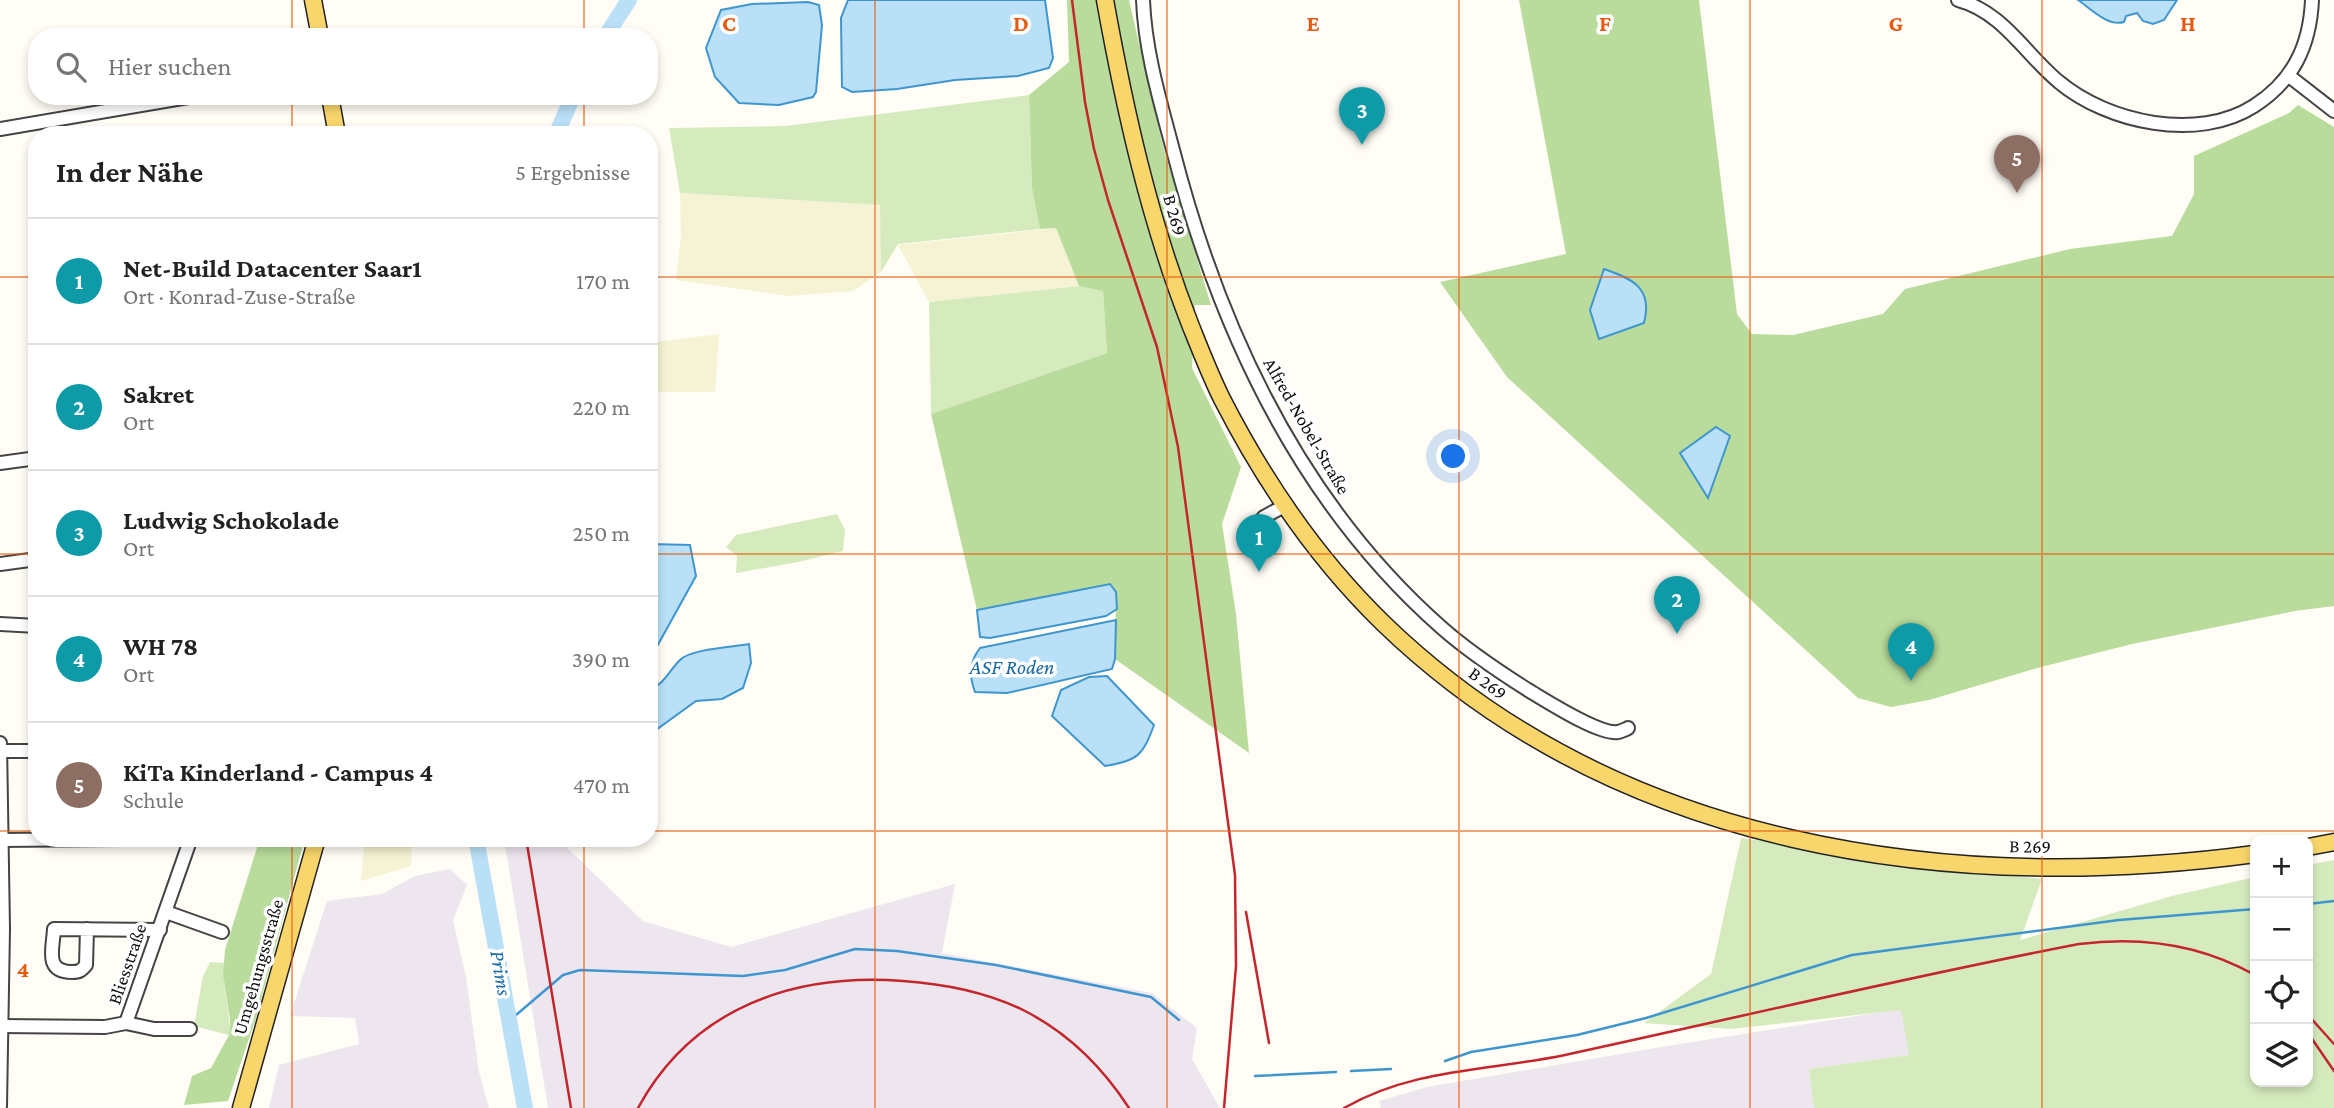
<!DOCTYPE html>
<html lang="de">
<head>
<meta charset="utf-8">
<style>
  body { margin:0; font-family:"Crimson Pro",serif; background:#f2f2f2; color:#222 }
  .controls { position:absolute; right:21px; bottom:21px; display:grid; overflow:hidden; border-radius:14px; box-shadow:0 4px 10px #0003 }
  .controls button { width:63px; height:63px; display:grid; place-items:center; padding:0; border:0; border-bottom:2px solid #e0e0e0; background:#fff; color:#222; font:35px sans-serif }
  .you { position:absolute; left:1454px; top:457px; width:24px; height:24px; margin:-18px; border:5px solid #fff; border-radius:50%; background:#1a73e8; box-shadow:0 0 0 10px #1a73e833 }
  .badge { display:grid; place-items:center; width:46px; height:46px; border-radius:50%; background:#c4262e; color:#fff; font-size:23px; font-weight:700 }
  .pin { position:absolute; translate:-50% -58px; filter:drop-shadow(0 2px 4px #0008) }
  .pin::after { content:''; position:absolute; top:37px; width:24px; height:21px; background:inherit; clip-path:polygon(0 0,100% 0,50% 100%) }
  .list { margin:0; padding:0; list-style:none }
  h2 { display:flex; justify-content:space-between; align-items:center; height:91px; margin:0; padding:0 28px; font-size:30px }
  h2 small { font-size:23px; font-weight:400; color:#767676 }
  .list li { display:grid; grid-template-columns:46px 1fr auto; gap:21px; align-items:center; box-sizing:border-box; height:126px; padding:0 28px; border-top:2px solid #e0e0e0 }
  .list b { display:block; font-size:26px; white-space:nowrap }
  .list p { margin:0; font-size:23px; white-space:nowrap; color:#767676 }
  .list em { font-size:23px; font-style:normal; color:#767676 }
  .icon { flex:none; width:38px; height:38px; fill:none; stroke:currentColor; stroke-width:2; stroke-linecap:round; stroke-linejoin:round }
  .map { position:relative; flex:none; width:2334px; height:1108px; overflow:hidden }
  .search { position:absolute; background:#fff; box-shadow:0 4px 10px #0003; left:28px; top:28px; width:630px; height:77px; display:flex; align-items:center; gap:18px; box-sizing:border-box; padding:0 24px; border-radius:28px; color:#767676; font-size:26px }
  .panel { position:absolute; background:#fff; box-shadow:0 4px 10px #0003; left:28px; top:126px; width:630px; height:721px; border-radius:28px }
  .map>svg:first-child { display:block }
  .industrial { fill:#eee6ef }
  .farmland { fill:#f6f3d4 }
  .green { fill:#d5ebbd }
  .forest { fill:#b9dc9c }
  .water { fill:#b9e0f7; stroke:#3f96cf; stroke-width:2 }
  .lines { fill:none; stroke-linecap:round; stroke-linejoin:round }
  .stream { stroke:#3f96cf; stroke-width:2.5 }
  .river { stroke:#b9e0f7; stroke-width:16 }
  .minor-casing { stroke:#444; stroke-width:16 }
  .major-casing { stroke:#222; stroke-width:19 }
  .minor { stroke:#fff; stroke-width:12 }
  .major { stroke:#f9d66b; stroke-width:16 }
  .rail { stroke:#c4262e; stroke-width:2.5 }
  .grid { fill:none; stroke:#e8590c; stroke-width:2; stroke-opacity:0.55 }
  .labels { text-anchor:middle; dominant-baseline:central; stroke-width:7; stroke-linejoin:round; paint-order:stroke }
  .street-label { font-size:19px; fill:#111; stroke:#fff }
  .water-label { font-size:21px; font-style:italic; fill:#1768a6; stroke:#fff }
  .grid-label { font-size:23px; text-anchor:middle; font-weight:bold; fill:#e8590c; stroke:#fff; stroke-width:7; stroke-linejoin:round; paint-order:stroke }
</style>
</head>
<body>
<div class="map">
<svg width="2334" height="1108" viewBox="0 0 2334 1108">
  <rect width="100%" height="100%" fill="#fffdf5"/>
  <!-- industrial -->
  <g class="industrial">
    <path d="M504 838H557L643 921 731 947 955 884 942 953 1152 993 1197 1028 1192 1059 1220 1108H548Z"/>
    <path d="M450 869 467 885 453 920 466 977 479 1072 489 1108H269L279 1065 359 1044 355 1018 290 1016 327 901 382 894 415 876Z"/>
    <path d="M1901 1009 1910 1055 1809 1069 1815 1108H1381L1379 1101 1427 1087 1667 1046Z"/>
  </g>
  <!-- farmland -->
  <g class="farmland">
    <path d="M680 193 881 205V272L853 291 788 296 676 280 681 236Z"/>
    <path d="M1056 228 1079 286 929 302 898 245Z"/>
    <path d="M719 334 715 392H649V355L655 342Z"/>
    <path d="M365 838H412L411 866 361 881Z"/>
  </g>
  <!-- green -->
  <g class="green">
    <path d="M1029 95 1032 189 1040 229 898 244 881 272 880 205 680 193 669 128 786 126Z"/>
    <path d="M1079 286 1103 290 1107 353 931 414 929 302Z"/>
    <path d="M837 514 845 530 843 551 798 562 736 573 737 556 726 547 736 535Z"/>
    <path d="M1741 838 2042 879 2020 940 2172 896 2255 877V1082H2308V865L2334 860V1108H1814L1809 1069 1909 1055 1901 1010 1731 1029 1644 1023 1711 974Z"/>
    <path d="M210 962 224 963C222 988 231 1011 229 1035L194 1026 203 976Z"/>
  </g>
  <!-- forest -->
  <g class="forest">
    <path d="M1067 0H1129L1164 150 1211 305H1195L1192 368 1241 467 1222 524 1236 614 1249 753 1115 659 1116 593 1110 584 977 610 931 414 1107 353 1103 291 1079 286 1056 228 1040 229 1032 189 1029 95 1069 62Z"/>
    <path d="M1519 0H1699L1737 314 1752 334 1793 335 1883 314 1905 289 2070 249 2172 236 2194 194V156L2289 113 2298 105 2334 127V606L2295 611 2132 644 2041 667 1929 700 1891 707 1858 698 1507 377 1440 282 1566 254Z"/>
    <path d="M260 838H305L256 1018 228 1101 184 1105 192 1076 211 1068 229 1035 230 1020 223 974 225 950Z"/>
  </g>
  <!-- water -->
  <g class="water">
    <path d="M848 0H1045L1053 58 1049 68 1018 76 955 80 897 89 852 92 842 87 841 18Z"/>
    <path d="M2078 0H2177L2164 20 2153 24 2143 21 2137 13 2126 16 2124 22C2108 27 2091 9 2078 0Z"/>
    <path d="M808 2 819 5 822 25 816 92 813 97 779 105 739 103 715 77 706 48 721 10 752 4Z"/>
    <path d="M1604 269C1633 279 1653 288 1644 323L1599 339 1590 310Z"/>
    <path d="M1716 427 1730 436 1708 498 1680 453Z"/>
    <path d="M649 544 690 545 696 576 655 650 649 655Z"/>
    <path d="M1110 584 1116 592 1117 609 1106 616 990 638 980 637 977 610Z"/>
    <path d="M1116 620 1115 659 1112 669 1007 693 975 692C969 676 969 662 980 648Z"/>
    <path d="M749 644 751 663 743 688 722 699 696 701 649 735V691C665 683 668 672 680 660 690 649 733 647 749 644Z"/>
    <path d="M1107 676 1154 725C1143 755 1138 761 1105 766L1052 716 1061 690 1089 677Z"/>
  </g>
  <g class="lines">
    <!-- stream -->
    <g class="stream">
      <path d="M2308 904 2334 901"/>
      <path d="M509 1021 563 975 580 970 743 976 785 970 855 949 897 951 996 965 1151 997 1179 1020"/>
      <path d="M1445 1061 1471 1052 1577 1035 1646 1018 1852 955 2119 920 2255 909"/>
      <path d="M1351 1071 1391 1069"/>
      <path d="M1255 1076 1336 1072"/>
    </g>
    <!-- river -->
    <g class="river">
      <path d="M605 37 629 0"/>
      <path d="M556 135 573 96"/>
      <path d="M476 838 525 1108"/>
    </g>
    <defs>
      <g id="minor">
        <path d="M1143 0C1145 51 1160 101 1173 150 1219 329 1301 504 1442 628 1468 651 1498 671 1528 690 1545 700 1599 735 1618 732 1619 732 1627 729 1628 728"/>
        <path d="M1958 0C2003 12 2025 54 2059 82 2108 123 2198 142 2254 106 2293 81 2310 46 2312 0"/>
        <path d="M2289 76 2334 111"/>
        <path d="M0 129 194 96"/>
        <path d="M0 463 37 458"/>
        <path d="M1257 525 1264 517 1286 505"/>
        <path d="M0 564 37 559"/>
        <path d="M0 624 37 626"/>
        <path d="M0 743 3 929 0 1106"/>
        <path d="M1 751H37"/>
        <path d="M222 838H223"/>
        <path d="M0 840 119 839"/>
        <path d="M166 912 222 932"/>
        <path d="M87 929 86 965C81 971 79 972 72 972 44 972 53 949 54 929L160 930"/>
        <path d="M126 1023 154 1029H190"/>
        <path d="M0 1026 105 1027 126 1023 191 838"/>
      </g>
      <g id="major">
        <path d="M313 0 320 37"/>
        <path d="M1105 0C1125 111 1149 219 1190 324 1200 349 1210 375 1222 399 1264 481 1318 560 1384 624 1616 848 1947 895 2255 854"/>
        <path d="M330 96 337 135"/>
        <path d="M2308 847 2334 842"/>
        <path d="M241 1108 317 838"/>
      </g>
    </defs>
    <!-- minor casing -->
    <use href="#minor" class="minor-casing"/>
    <!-- major casing -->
    <use href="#major" class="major-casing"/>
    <!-- minor -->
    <use href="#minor" class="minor"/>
    <!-- major -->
    <use href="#major" class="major"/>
    <!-- rail -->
    <g class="rail">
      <path d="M1072 0 1085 102 1094 149 1108 200 1157 347 1178 447 1235 875 1236 966 1224 1108"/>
      <path d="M526 838 571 1108"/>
      <path d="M1246 912 1269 1043"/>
      <path d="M2308 1015 2334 1044"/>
      <path d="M2308 1033 2334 1071"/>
      <path d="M638 1108C693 1007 794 973 903 981 946 984 987 992 1025 1011 1068 1033 1103 1068 1129 1108"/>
      <path d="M1344 1108C1414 1068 1488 1071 1565 1055 1736 1018 1907 977 2079 944 2141 936 2200 944 2255 975"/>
    </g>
  </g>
  <!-- grid -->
  <path class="grid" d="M292 0V37M584 0V37M875 0V1108M1167 0V1108M1459 0V1108M1750 0V1108M2042 0V1108M292 96V135M584 96V135M0 277H37M649 277H2334M0 554H37M649 554H2334M0 831H37M649 831H2334M292 838V1108M584 838V1108"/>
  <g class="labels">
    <!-- street labels -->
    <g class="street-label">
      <text transform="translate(1175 215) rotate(74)">B 269</text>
      <text transform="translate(1307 426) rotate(60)">Alfred-Nobel-Straße</text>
      <text transform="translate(1488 683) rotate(36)">B 269</text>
      <text transform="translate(2030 846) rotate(1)">B 269</text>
      <text transform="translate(127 964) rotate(-71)">Bliesstraße</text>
      <text transform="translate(258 967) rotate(-74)">Umgehungsstraße</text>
    </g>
    <!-- water labels -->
    <g class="water-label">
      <text x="1012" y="667">ASF Roden</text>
      <text transform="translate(501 973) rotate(80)">Prims</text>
    </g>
  </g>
  <g class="grid-label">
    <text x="729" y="31">C</text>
    <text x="1021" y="31">D</text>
    <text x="1313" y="31">E</text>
    <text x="1605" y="31">F</text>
    <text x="1896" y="31">G</text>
    <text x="2188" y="31">H</text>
    <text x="23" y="977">4</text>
  </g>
</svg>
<div class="controls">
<button>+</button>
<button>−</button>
<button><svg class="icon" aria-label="locate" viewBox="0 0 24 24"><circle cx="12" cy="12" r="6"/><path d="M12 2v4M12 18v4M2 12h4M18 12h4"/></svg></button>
<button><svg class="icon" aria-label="layers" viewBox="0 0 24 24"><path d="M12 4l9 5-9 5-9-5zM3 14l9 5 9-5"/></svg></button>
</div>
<div class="you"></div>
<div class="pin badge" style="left:1259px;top:572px;background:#0f9aa8">1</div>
<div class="pin badge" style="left:1677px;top:634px;background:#0f9aa8">2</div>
<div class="pin badge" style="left:1362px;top:145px;background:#0f9aa8">3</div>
<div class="pin badge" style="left:1911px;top:681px;background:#0f9aa8">4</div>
<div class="pin badge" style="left:2017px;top:193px;background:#8d6e63">5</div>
<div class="search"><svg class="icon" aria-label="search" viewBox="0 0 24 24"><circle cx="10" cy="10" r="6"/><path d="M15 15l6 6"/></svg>Hier suchen</div>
<section class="panel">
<h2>In der Nähe<small>5 Ergebnisse</small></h2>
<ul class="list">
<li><span class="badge" style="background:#0f9aa8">1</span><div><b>Net-Build Datacenter Saar1</b><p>Ort · Konrad-Zuse-Straße</p></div><em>170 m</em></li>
<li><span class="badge" style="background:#0f9aa8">2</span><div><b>Sakret</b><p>Ort</p></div><em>220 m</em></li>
<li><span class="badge" style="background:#0f9aa8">3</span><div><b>Ludwig Schokolade</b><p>Ort</p></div><em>250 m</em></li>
<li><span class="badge" style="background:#0f9aa8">4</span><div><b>WH 78</b><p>Ort</p></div><em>390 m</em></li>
<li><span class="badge" style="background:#8d6e63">5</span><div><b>KiTa Kinderland - Campus 4</b><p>Schule</p></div><em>470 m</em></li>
</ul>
</section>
</div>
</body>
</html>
